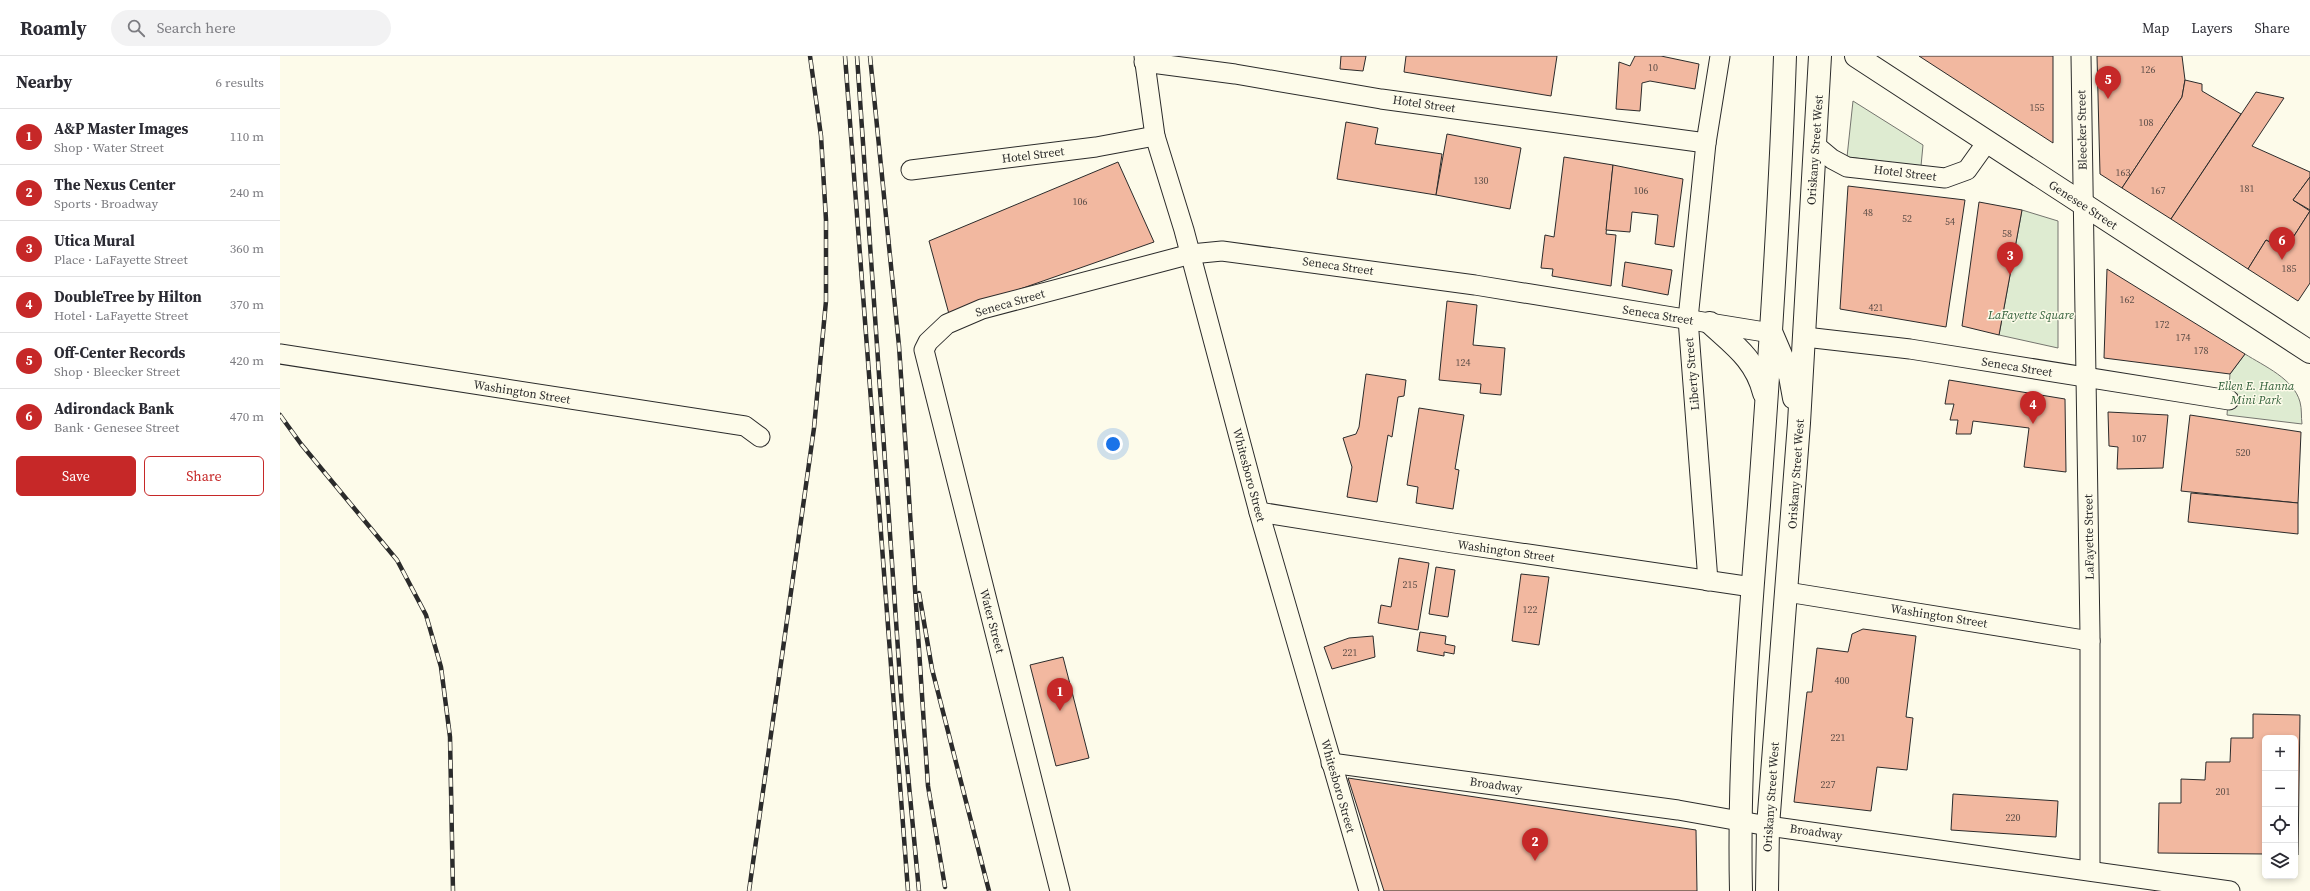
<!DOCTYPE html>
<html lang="en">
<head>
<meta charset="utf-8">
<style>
  body { margin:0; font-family:"Source Serif 4",serif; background:#f2f2f3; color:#2b2b33 }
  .controls { position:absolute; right:12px; bottom:12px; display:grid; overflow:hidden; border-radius:6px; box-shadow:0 2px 6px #0003 }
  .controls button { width:36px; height:36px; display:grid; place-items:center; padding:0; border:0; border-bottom:1px solid #e1e1e2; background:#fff; color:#2b2b33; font:20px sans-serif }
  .you { position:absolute; left:833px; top:388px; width:14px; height:14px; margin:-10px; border:3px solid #fff; border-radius:50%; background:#1a73e8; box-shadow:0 0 0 6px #1a73e833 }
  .badge { display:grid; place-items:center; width:26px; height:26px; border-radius:50%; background:#c62828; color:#fff; font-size:13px; font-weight:700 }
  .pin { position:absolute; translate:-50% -33px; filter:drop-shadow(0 1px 2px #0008) }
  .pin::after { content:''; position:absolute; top:21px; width:14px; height:12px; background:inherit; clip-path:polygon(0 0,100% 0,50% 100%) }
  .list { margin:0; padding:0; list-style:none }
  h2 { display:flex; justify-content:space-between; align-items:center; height:52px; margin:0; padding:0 16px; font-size:17px }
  h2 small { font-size:13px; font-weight:400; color:#7c7c81 }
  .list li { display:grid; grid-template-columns:26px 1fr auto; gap:12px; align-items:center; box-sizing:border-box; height:56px; padding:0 16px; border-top:1px solid #e1e1e2 }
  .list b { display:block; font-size:15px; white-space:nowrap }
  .list p { margin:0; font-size:13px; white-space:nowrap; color:#7c7c81 }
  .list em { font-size:13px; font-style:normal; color:#7c7c81 }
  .actions { display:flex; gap:8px; padding:12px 16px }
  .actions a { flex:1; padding:9px 0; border:1px solid #c62828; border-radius:6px; text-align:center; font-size:14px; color:#c62828 }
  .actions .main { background:#c62828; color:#fff }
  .icon { flex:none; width:22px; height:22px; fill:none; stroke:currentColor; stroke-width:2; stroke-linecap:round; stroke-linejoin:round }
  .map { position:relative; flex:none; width:2030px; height:835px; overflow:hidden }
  header { display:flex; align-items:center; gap:24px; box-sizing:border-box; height:56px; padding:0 20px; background:#fff; border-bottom:1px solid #e1e1e2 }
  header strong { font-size:19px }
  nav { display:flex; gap:22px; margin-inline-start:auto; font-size:14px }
  .search { width:280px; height:36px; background:#f2f2f3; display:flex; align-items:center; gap:10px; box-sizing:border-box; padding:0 14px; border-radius:22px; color:#7c7c81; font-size:15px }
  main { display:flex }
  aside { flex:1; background:#fff }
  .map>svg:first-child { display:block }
  .green { fill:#deebd1; stroke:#74746e }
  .building { fill:#f2b8a0; stroke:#2b2b2b }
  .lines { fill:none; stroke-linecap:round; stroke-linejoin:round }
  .minor-casing { stroke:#2b2b2b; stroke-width:21 }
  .major-casing { stroke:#2b2b2b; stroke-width:24 }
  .minor { stroke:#fdfbea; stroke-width:19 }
  .major { stroke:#fdfbea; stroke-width:22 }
  .rail-casing { stroke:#2b2b2b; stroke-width:4.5 }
  .rail { stroke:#fdfbea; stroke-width:3; stroke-dasharray:9; stroke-linecap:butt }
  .labels { text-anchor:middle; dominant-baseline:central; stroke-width:3; stroke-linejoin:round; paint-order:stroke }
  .number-label { font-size:10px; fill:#5d4e48 }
  .street-label { font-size:12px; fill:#2b2b2b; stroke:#fdfbea }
  .park-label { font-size:12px; font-style:italic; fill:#34623c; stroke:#fdfbea }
</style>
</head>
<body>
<header>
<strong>Roamly</strong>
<div class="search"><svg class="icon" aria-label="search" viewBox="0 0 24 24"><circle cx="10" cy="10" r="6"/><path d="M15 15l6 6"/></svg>Search here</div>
<nav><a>Map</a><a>Layers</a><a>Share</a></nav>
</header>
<main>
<aside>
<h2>Nearby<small>6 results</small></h2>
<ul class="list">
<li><span class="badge">1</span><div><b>A&amp;P Master Images</b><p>Shop · Water Street</p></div><em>110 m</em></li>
<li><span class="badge">2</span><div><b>The Nexus Center</b><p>Sports · Broadway</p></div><em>240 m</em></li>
<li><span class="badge">3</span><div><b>Utica Mural</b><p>Place · LaFayette Street</p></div><em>360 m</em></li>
<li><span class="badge">4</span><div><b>DoubleTree by Hilton</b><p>Hotel · LaFayette Street</p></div><em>370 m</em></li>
<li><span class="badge">5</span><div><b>Off-Center Records</b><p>Shop · Bleecker Street</p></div><em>420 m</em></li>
<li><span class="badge">6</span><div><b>Adirondack Bank</b><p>Bank · Genesee Street</p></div><em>470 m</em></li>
</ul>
<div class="actions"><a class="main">Save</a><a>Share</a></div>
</aside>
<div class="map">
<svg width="2030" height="835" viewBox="0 0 2030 835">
  <rect width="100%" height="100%" fill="#fdfbea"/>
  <!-- green -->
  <g class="green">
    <path d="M1573 45 1643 89 1641 110 1567 101Z"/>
    <path d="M1742 154 1778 165V292L1719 279Z"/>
    <path d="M1965 298C1984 310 2014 323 2020 346 2022 353 2021 361 2022 368L1947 359 1950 318Z"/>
  </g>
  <!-- building -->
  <g class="building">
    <path d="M1061 0H1086L1083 15 1060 13Z"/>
    <path d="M1126 0H1277L1271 40 1124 16Z"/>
    <path d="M1355 0H1381L1419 8 1415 33 1370 25 1362 27 1360 55 1336 53 1339 6 1350 10Z"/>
    <path d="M1639 0H1773V87Z"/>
    <path d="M1817 0H1902L1905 24 1902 41 1842 132 1820 118Z"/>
    <path d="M1905 24 1922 28V35L1961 58 1891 163 1842 132 1902 41Z"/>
    <path d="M1976 36 2004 42 1972 90 2030 116V121L2013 144 2030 155 2005 194 1986 184 1968 213 1891 163Z"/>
    <path d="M1066 66 1098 72 1095 88 1162 98 1156 139 1057 123Z"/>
    <path d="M1167 78 1241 92 1230 153 1156 139Z"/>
    <path d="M1284 101 1333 109 1326 178 1336 179 1331 230 1272 220 1273 213 1261 212 1265 179 1274 181Z"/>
    <path d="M838 106 874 186 669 258 649 185Z"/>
    <path d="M1333 109 1403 123 1394 191 1375 188 1378 159 1352 156 1350 176 1326 174Z"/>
    <path d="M2030 121V154L2013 144Z"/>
    <path d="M1568 130 1685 144 1666 271 1560 253Z"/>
    <path d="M1699 146 1742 154 1719 279 1682 270Z"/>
    <path d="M2030 155V227L2018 245 1968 213 1986 184 2005 194Z"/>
    <path d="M1345 206 1392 214 1388 239 1342 230Z"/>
    <path d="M1827 213 1965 298 1950 318 1824 302Z"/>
    <path d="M1167 245 1197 249 1193 289 1225 292 1221 339 1200 337 1201 328 1159 324Z"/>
    <path d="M1086 318 1126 324 1124 340 1118 341 1112 381 1108 379 1097 446 1067 441 1072 411 1063 382 1076 378 1079 371Z"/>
    <path d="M1669 324 1785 343 1786 416 1744 411 1749 372 1693 365 1691 378H1676L1678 364H1670L1674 348H1665Z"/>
    <path d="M1139 352 1184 359 1175 413 1179 414 1173 453 1136 447 1138 431 1127 429Z"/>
    <path d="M1828 356 1888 359 1883 412 1837 413 1838 391 1829 390Z"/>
    <path d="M1910 359 2021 376 2018 447 1901 435Z"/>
    <path d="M1911 437 2018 447V478L1908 466Z"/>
    <path d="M1119 502 1149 507 1138 574 1098 567 1101 549 1111 551Z"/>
    <path d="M1156 511 1175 514 1168 561 1149 558Z"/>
    <path d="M1241 518 1269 521 1259 589 1232 585Z"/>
    <path d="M1583 573 1636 580 1626 661 1633 662 1627 714 1597 711 1591 755 1514 746 1527 636H1532L1537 592 1568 596 1572 578Z"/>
    <path d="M1140 576 1166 580 1165 588 1175 590 1174 598 1164 596V600L1137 595Z"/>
    <path d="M1093 580 1095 601 1052 613 1044 591 1069 582Z"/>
    <path d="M783 601 809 702 776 710 750 609Z"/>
    <path d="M1973 658 2020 659 2018 799H2015V682H1985V798L1878 797 1879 747H1901V723L1925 724 1926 706H1950L1951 682H1973Z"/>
    <path d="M1068 722 1416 774 1417 835H1104Z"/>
    <path d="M1673 738 1778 745 1776 781 1671 774Z"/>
  </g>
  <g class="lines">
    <defs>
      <g id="minor">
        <path d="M864 0 875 80 904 174 979 456 1089 835"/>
        <path d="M1801 0 1810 578V814"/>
        <path d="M864 6 955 18 1101 43 1426 87"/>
        <path d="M1534 88 1552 103 1567 111 1665 122 1687 114 1707 86"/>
        <path d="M631 114 816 91 875 80"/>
        <path d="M1525 281 1630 293 1949 344"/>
        <path d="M0 298 465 370 480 381"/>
        <path d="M979 456 1173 487 1472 531"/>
        <path d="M1428 525 1408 263 1426 87 1440 0"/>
        <path d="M1507 536 1810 585"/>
        <path d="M1051 707 1398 754 1488 770 1950 835"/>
        <path d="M780 835 644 294 648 286 667 268 702 253 911 198 942 195 1195 229 1491 277"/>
      </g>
      <g id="major">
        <path d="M1576 0 2030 296"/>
        <path d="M1430 267C1454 289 1476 304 1484 337"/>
        <path d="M1492 278 1510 320 1514 342"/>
        <path d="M1461 835C1458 706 1469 577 1479 449 1490 299 1500 150 1505 0"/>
        <path d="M1487 835 1488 770 1519 367 1540 0"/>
      </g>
    </defs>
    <!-- minor casing -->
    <use href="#minor" class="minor-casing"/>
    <!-- major casing -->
    <use href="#major" class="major-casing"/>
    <!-- minor -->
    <use href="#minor" class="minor"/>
    <!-- major -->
    <use href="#major" class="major"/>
    <defs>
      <g id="rail">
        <path d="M565 0 628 835"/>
        <path d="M577 0 623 666 639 835"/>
        <path d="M590 0 619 290 648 730 665 831"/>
        <path d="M0 359 21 388 117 504 146 559 161 611 170 681 173 835"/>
        <path d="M639 537 652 613 709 835"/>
        <path d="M469 835 534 372 546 245V164L541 80 530 0"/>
      </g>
    </defs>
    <!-- rail casing -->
    <use href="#rail" class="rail-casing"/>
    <!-- rail -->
    <use href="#rail" class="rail"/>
  </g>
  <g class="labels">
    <!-- number labels -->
    <g class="number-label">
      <text x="1373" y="11">10</text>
      <text x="1868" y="13">126</text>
      <text x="1757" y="51">155</text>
      <text x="1866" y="66">108</text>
      <text x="1843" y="116">163</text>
      <text x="1201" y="124">130</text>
      <text x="1967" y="132">181</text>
      <text x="1361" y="134">106</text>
      <text x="1878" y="134">167</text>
      <text x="800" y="145">106</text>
      <text x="1588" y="156">48</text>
      <text x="1627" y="162">52</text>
      <text x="1670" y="165">54</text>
      <text x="1727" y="177">58</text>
      <text x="2009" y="212">185</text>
      <text x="1847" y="243">162</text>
      <text x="1596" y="251">421</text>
      <text x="1882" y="268">172</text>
      <text x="1903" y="281">174</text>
      <text x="1921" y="294">178</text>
      <text x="1183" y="306">124</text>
      <text x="1859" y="382">107</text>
      <text x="1963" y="396">520</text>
      <text x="1130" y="528">215</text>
      <text x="1250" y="553">122</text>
      <text x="1070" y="596">221</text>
      <text x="1562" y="624">400</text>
      <text x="1558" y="681">221</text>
      <text x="1548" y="728">227</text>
      <text x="1943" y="735">201</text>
      <text x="1733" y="761">220</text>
    </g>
    <!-- street labels -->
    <g class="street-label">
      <text transform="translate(1144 48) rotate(8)">Hotel Street</text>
      <text transform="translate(1802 74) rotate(-91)">Bleecker Street</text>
      <text transform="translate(1535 94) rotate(-86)">Oriskany Street West</text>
      <text transform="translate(753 99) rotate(-7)">Hotel Street</text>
      <text transform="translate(1625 117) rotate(7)">Hotel Street</text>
      <text transform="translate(1803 149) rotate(33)">Genesee Street</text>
      <text transform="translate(1058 210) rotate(8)">Seneca Street</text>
      <text transform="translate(730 247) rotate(-16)">Seneca Street</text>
      <text transform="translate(1378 259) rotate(9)">Seneca Street</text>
      <text transform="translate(1737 311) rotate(9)">Seneca Street</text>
      <text transform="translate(1412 318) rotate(-95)">Liberty Street</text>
      <text transform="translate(242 336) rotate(9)">Washington Street</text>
      <text transform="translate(1516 418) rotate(-86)">Oriskany Street West</text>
      <text transform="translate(969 419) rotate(75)">Whitesboro Street</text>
      <text transform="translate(1809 481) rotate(-91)">LaFayette Street</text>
      <text transform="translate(1226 495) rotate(8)">Washington Street</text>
      <text transform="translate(1659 560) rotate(9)">Washington Street</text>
      <text transform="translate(712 565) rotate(75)">Water Street</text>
      <text transform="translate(1216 729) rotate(8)">Broadway</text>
      <text transform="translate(1058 730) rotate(74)">Whitesboro Street</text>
      <text transform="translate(1491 741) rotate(-86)">Oriskany Street West</text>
      <text transform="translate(1536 776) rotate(8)">Broadway</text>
    </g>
    <!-- park labels -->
    <g class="park-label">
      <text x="1751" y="259">LaFayette Square</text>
      <text x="1976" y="330">Ellen E. Hanna<tspan x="1976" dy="14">Mini Park</tspan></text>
    </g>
  </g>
</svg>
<div class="controls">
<button>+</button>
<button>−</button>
<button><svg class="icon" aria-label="locate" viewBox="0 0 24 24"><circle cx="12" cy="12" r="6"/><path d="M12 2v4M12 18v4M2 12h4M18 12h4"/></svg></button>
<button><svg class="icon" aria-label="layers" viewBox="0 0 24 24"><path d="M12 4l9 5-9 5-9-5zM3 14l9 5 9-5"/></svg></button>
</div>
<div class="you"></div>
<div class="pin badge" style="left:780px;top:655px">1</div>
<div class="pin badge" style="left:1255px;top:805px">2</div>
<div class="pin badge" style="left:1730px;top:219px">3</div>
<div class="pin badge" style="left:1753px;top:368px">4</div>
<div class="pin badge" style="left:1828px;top:43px">5</div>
<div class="pin badge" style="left:2002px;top:204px">6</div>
</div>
</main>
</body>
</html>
